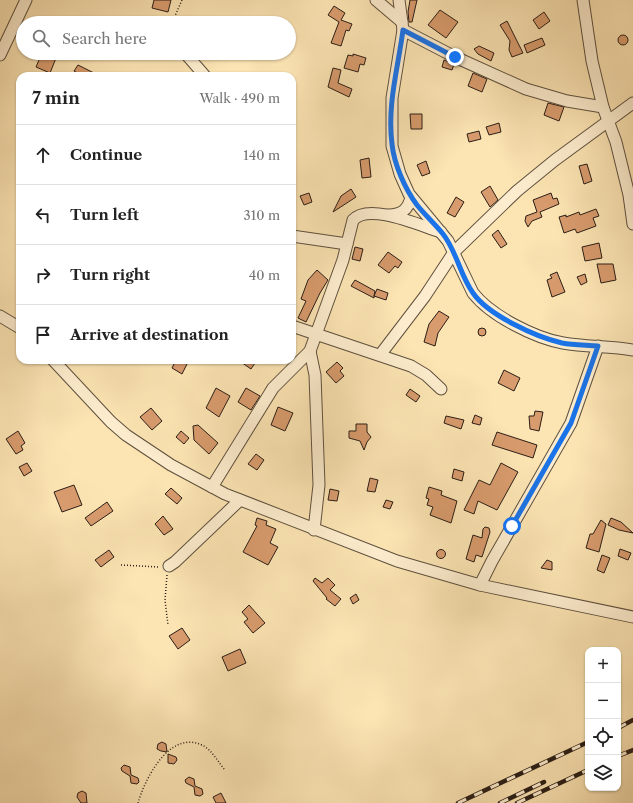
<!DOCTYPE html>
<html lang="en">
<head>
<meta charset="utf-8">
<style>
  body { margin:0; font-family:"Libre Caslon Text",serif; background:#f6f6f6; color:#222 }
  .controls { position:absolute; right:12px; bottom:12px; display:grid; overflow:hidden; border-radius:8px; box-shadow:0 1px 3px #0004 }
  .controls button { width:36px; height:36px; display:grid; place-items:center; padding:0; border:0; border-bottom:1px solid #e0e0e0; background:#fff; color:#222; font:20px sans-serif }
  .stop { position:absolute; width:12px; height:12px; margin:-9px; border:3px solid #1a73e8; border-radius:50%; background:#fff }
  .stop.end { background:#1a73e8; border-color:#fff; box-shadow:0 1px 4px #0008 }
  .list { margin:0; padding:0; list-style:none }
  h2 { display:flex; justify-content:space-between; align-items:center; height:52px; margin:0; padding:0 16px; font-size:17px }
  h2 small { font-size:13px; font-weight:400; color:#767676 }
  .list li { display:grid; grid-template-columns:26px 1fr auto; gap:12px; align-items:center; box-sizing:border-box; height:60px; padding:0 16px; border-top:1px solid #e0e0e0 }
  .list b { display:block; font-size:15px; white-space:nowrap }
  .list em { font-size:13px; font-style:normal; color:#767676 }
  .icon { flex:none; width:22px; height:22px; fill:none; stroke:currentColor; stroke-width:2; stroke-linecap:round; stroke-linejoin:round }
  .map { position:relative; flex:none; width:633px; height:803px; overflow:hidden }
  .search { position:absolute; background:#fff; box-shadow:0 1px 3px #0004; left:16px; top:16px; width:280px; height:44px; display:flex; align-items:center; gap:10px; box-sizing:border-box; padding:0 14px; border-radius:22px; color:#767676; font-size:15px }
  .panel { position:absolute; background:#fff; box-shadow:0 1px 3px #0004; left:16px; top:72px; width:280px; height:292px; border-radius:12px }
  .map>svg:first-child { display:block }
  .building { fill:#d89b6d; stroke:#2a1e17 }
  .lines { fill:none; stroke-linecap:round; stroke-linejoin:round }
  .minor-casing { stroke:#5e503e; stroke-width:13 }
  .path { stroke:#2a1e17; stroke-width:1.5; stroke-dasharray:1 2; stroke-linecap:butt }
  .minor { stroke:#fdedce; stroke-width:11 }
  .rail-casing { stroke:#2a1e17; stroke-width:4.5 }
  .rail { stroke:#fdedce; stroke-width:3; stroke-dasharray:9; stroke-linecap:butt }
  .route { stroke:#1a73e8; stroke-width:5 }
</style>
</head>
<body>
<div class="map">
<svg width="633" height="803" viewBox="0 0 633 803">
  <rect width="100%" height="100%" fill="#fce4b3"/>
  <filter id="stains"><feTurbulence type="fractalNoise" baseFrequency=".005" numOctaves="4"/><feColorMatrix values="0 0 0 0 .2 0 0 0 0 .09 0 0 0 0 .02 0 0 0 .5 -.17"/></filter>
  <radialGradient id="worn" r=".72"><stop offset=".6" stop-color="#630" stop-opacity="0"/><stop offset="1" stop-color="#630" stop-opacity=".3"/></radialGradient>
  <!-- building -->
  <g class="building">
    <path d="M154 0H171L168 12 152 8Z"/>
    <path d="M410 0H417L412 22H409L408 12Z"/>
    <path d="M334 6 345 13 341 20 352 24 349 31 346 30 341 46 331 43 339 22 328 15Z"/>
    <path d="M440 10 458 22 446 38 428 25Z"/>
    <path d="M544 12 550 21 539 29 533 20Z"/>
    <path d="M507 21 523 53 512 57 509 50 510 41 500 25Z"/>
    <circle cx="623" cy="40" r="5"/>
    <path d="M542 38 545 45 527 53 524 45Z"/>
    <path d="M479 46 494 53 491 61 478 54 474 49Z"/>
    <path d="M42 53 56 58 50 73 36 67Z"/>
    <path d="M353 54 366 58 364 65 360 64 358 72 344 68 348 55 353 56Z"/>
    <path d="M444 60 454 64 452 70 442 67Z"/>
    <path d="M78 65 100 76H83L74 71Z"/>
    <path d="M333 68 341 70 338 83 352 89 349 97 328 87Z"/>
    <path d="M473 73 487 79 482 92 468 86Z"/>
    <path d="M548 103 564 107 559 121 544 115Z"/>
    <path d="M410 114H422V129H411Z"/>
    <path d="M499 123 501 132 489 135 486 127Z"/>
    <path d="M479 131 481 139 469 142 467 134Z"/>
    <path d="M369 158 371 177 362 178 360 160Z"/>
    <path d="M426 161 430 173 422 176 417 165Z"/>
    <path d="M587 164 592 181 584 184 579 166Z"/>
    <path d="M490 186 498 200 490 207 481 192Z"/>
    <path d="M351 189 356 197 333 212 341 196Z"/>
    <path d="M309 193 312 202 304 205 300 196Z"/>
    <path d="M551 193 553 199 557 198 559 204 540 212 542 217 532 221 528 227 525 221 526 216 537 212 533 200Z"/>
    <path d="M456 197 464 202 455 217 447 213Z"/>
    <path d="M596 209 599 216 593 218 596 226 577 233 575 229 564 233 559 217 566 215V217L579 212 580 215Z"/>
    <path d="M498 230 507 244 501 248 492 235Z"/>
    <path d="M599 243 602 258 585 261 582 247Z"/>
    <path d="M355 247 363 249 360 261 352 259Z"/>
    <path d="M388 252 402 262 398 268 395 266 389 273 378 265Z"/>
    <path d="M597 264H613L616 280 601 283Z"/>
    <path d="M317 270 328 280 320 293 306 322 298 318 306 301 301 299 308 280Z"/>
    <path d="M557 272 565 292 552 297 547 280 552 278 550 275Z"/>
    <path d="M585 274 587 282 581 285 577 277Z"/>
    <path d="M355 280 375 291 374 296 377 289 388 293 386 300 374 296V298L351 286Z"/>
    <path d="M439 311 449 317 438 333 435 346 424 342 429 324Z"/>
    <circle cx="482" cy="332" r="4"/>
    <path d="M176 360H189L182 374 172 368Z"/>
    <path d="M238 360H257L251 369Z"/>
    <path d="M337 362 343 368 340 371 344 376 336 383 326 372Z"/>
    <path d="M504 370 520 378 514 391 498 383Z"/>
    <path d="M216 388 230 396 219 417 206 408Z"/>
    <path d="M246 388 260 396 251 410 238 402Z"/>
    <path d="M410 389 420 396 416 402 406 395Z"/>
    <path d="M278 407 293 413 285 431 271 425Z"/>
    <path d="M151 408 162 421 152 430 140 417Z"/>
    <path d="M535 411 543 412 539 431 530 429 529 416H534Z"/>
    <path d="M475 415 482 418 480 425 472 423Z"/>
    <path d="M446 416 464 420 461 429 444 423Z"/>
    <path d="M356 424H367V432L371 437 367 442 364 450 360 441 349 438V431H356Z"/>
    <path d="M198 425 218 443 209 454 194 440 193 426Z"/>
    <path d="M18 431 25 443 21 446 23 450 16 454 6 439Z"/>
    <path d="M181 431 189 438 184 444 176 437Z"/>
    <path d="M497 432 537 445 533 458 492 445Z"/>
    <path d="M256 454 264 460 257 470 248 464Z"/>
    <path d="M27 463 32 471 24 476 19 467Z"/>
    <path d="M501 463 518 472 497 510 478 501 474 514 464 510 479 480 490 485Z"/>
    <path d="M454 469 464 472 462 481 452 478Z"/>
    <path d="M370 478 378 480 375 492 367 491Z"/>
    <path d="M74 485 82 505 62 512 54 492Z"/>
    <path d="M429 487 442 491 441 495 457 501 451 523 430 515 433 507 427 505 429 499 426 498Z"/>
    <path d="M171 488 182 498 177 504 165 494Z"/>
    <path d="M330 489 339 491 337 501 328 500Z"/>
    <path d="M386 500 393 502 390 509 383 507Z"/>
    <path d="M107 502 113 511 91 526 85 518Z"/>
    <path d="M163 516 173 529 164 535 155 524Z"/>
    <path d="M257 518 267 521 266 525 276 529 270 543 278 547 268 565 243 552 257 526 255 525Z"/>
    <path d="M611 518 621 522 633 533 619 530 608 525Z"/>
    <path d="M601 520 606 524 599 552 586 548 590 534H593Z"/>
    <path d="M485 527 489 528 490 532 482 557 476 555 474 562 466 559 473 535 482 538 483 529Z"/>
    <path d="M620 549 631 553 628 560 618 556Z"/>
    <circle cx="441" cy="554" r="4.5"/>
    <path d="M109 550 114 557 101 567 95 560Z"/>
    <path d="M602 555 610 558 604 573 597 570Z"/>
    <path d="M547 560 552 562V570L541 568Z"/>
    <path d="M315 578 322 583 328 578 335 585 330 590 341 599 335 606 326 599 327 598 313 581Z"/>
    <path d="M356 594 359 600 353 604 350 598Z"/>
    <path d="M249 605 265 623 253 633 244 622 248 619 242 612Z"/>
    <path d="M182 628 190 640 178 649 169 636Z"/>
    <path d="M240 649 246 663 228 671 222 657Z"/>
    <path d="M162 742 166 744 167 752 161 751 157 749 158 744Z"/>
    <path d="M168 754 176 757 177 760 174 764 168 763Z"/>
    <path d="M124 765 130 767 131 775 138 778 139 782 137 784 131 783 130 776 122 771 121 768Z"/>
    <path d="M189 777 194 779 195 786 202 789 203 794 200 796 195 795 194 787 186 783 185 780Z"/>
    <path d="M82 791 86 793 87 803H81L77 797 78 793Z"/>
    <path d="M221 793 226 803H216L213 797Z"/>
  </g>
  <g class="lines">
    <defs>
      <g id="minor">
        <path d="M376 0 402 22"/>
        <path d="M399 0 403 30 392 98V146L400 174 409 194 448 241 473 293C491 316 535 338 563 343 586 347 610 346 633 350"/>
        <path d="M583 0 592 61 603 107 616 142 629 195 633 224"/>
        <path d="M403 30 455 57 526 89 567 101 603 107"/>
        <path d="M185 53 205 76"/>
        <path d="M0 55 26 0"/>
        <path d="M389 215C402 214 408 210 411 197"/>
        <path d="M292 236 347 244"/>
        <path d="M0 316 20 328"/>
        <path d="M292 326 411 366 426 375 441 389"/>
        <path d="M310 351 315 375 319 485 314 530"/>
        <path d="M380 355 425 296 454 252 517 191 555 160 633 103"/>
        <path d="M53 360 111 422 126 435 171 465 225 494 397 561 480 585 633 617"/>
        <path d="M212 487 273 388 310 351 343 260 353 220C369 202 421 226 441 232"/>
        <path d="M169 566 175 562 240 500"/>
        <path d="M480 585 492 561 571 423 598 346"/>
      </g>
    </defs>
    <!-- minor casing -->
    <use href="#minor" class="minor-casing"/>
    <!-- path -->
    <g class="path">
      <path d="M172 23 182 0"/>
      <path d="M121 565 159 567"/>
      <path d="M167 575 165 600 168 625"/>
      <path d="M138 803C145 779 169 730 202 745 212 750 218 762 225 770"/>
    </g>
    <!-- minor -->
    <use href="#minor" class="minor"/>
    <defs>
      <g id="rail">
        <path d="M618 728 633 720"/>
        <path d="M618 756 633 750"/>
        <path d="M458 803 588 742"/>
        <path d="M500 803 544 782"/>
        <path d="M517 803 588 770"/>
      </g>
    </defs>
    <!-- rail casing -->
    <use href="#rail" class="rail-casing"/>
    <!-- rail -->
    <use href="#rail" class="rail"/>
  </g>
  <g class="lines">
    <!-- route -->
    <path class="route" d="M455 57 403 30C398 68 387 105 392 144 394 164 405 189 417 205 425 215 435 224 443 234 457 252 460 275 473 293 488 315 536 337 562 343 573 345 586 345 598 346L571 423 512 526"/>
  </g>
  <rect width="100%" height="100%" filter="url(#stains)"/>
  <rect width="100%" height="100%" fill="url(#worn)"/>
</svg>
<div class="controls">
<button>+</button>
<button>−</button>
<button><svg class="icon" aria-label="locate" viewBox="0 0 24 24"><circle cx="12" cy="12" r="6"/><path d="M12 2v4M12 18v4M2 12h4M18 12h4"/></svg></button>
<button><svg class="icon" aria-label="layers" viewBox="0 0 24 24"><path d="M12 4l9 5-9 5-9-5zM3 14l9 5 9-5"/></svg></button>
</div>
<div class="stop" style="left:512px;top:526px"></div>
<div class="stop end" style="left:455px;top:57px"></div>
<div class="search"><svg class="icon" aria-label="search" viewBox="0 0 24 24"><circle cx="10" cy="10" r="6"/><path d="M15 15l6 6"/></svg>Search here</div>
<section class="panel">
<h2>7 min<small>Walk · 490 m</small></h2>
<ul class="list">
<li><svg class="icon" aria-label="ahead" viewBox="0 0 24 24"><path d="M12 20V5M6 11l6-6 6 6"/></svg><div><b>Continue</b></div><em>140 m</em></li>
<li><svg class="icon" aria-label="left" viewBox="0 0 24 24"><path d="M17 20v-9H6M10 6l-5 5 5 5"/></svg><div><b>Turn left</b></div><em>310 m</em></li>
<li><svg class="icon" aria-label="right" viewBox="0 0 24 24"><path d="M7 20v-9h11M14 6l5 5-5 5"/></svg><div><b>Turn right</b></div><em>40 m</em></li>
<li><svg class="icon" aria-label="arrive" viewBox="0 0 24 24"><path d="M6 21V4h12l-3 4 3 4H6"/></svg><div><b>Arrive at destination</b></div></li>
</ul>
</section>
</div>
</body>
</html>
